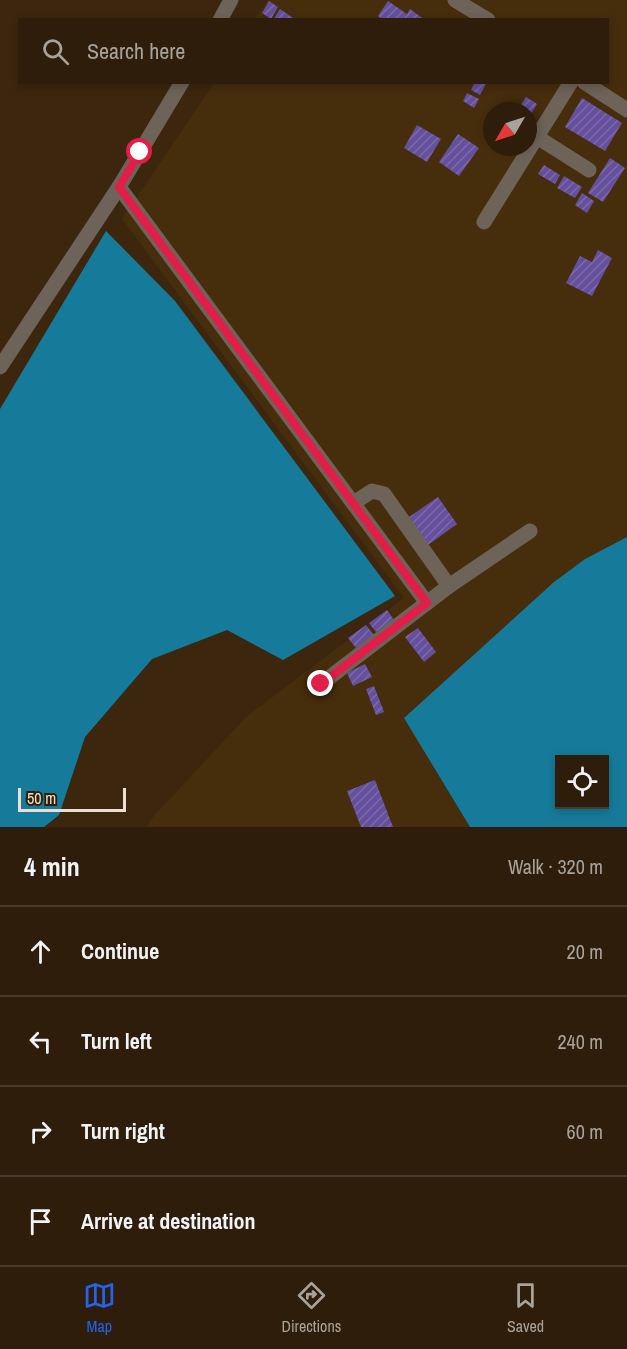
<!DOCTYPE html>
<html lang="en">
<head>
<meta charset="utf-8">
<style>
  body { margin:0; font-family:"Archivo Narrow",sans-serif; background:#352613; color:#f1f3f6 }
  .controls { position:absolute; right:18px; bottom:18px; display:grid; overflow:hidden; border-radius:0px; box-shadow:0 3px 9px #0003 }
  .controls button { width:54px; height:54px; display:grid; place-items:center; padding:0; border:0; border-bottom:2px solid #483b2b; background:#2d1d0a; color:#f1f3f6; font:30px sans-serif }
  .compass { position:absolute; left:483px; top:102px; width:54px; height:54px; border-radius:50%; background:#2d1d0a; box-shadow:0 3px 9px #0003; rotate:231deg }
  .scale { position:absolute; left:18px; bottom:15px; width:108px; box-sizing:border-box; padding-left:6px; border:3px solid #ecdfd0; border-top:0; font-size:16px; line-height:21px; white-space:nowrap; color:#ecdfd0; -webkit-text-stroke:4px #311e04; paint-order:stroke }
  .stop { position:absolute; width:18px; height:18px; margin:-14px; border:4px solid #e11d48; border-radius:50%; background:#fff }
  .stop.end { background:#e11d48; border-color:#fff; box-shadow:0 2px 6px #0008 }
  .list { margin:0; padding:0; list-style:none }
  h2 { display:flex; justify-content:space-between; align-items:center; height:78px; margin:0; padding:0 24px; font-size:26px }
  h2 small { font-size:20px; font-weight:400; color:#a7a29c }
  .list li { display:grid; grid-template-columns:39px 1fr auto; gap:18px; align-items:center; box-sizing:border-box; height:90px; padding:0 24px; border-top:2px solid #483b2b }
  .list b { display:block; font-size:22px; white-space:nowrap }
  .list em { font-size:20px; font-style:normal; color:#a7a29c }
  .icon { flex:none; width:33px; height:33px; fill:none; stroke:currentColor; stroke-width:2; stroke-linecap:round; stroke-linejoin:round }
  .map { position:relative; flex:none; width:627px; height:827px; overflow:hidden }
  .search { position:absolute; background:#2d1d0a; box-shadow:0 3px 9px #0003; left:18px; right:18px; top:18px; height:66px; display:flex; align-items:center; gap:15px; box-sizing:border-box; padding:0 21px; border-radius:0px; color:#a7a29c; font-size:22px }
  .sheet { height:438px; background:#2d1d0a }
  nav { display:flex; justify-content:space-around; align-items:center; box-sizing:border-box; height:84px; border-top:2px solid #483b2b; background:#2d1d0a; font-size:16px; color:#a7a29c }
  nav a { display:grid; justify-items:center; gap:3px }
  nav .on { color:#2563eb }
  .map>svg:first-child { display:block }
  .built { fill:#462d0c; fill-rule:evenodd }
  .water { fill:#167b9a; fill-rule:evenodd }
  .building { fill:url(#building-hatch) }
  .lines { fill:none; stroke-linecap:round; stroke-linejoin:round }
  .minor { stroke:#6e6358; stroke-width:15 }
  .route { stroke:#e11d48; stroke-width:8 }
</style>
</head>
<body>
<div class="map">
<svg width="627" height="827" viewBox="0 0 627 827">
  <defs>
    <pattern id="building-hatch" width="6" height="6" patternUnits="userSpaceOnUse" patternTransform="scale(1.5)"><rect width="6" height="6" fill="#65509d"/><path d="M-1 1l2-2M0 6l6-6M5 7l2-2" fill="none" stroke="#7b69aa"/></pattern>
  </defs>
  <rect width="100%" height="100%" fill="#3c270e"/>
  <!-- built -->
  <path class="built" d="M268 0H627V537L585 559 404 718 470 827H147L151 819 246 717 404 598 122 219 214 83 608 82V20L255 19ZM492 111H528V147H492Z"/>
  <!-- water -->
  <g class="water">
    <path d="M106 231 175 301 395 596 283 660 227 630 152 659 85 737 59 815 44 827H0V409Z"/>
    <path d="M627 537V827H470L404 718 554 582 585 559ZM560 760H604V804H560Z"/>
  </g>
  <!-- building -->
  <g class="building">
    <path d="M269 1 278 7 271 19 262 13Z"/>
    <path d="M388 1 407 14 410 9 425 20H383L378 16Z"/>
    <path d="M280 9 296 20H273Z"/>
    <path d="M475 82H487L480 95 471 90Z"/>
    <path d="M467 93 479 99 474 108 463 101Z"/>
    <path d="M526 97 537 104 528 119V111H517Z"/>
    <path d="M582 98 622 123 605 151 565 127Z"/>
    <path d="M417 125 441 139 427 162 404 148Z"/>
    <path d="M458 134 479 148 459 176 439 162Z"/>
    <path d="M610 158 625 168 603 202 588 193Z"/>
    <path d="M544 165 560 175 555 184 538 174Z"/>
    <path d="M564 176 582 187 575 198 557 188Z"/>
    <path d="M582 193 594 201 587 213 575 205Z"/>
    <path d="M598 250 612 258 592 296 566 283 580 256 592 262Z"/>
    <path d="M438 497 457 524 428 545 409 517Z"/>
    <path d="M387 610 394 620 376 632 369 623Z"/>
    <path d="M366 625 374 635 356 648 348 638Z"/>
    <path d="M418 628 436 652 424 662 405 637Z"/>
    <path d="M365 664 372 677 353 686 347 673Z"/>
    <path d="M374 686 384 712 376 715 366 689Z"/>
    <path d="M375 780 393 827H361L347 791Z"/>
  </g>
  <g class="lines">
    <!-- minor -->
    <g class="minor">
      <path d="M455 0 488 20"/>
      <path d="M220 20 231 0"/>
      <path d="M584 82 627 110"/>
      <path d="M537 137 589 170"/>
      <path d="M119 187 427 603"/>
      <path d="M484 222 571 82"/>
      <path d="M0 367 119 187 182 82"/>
      <path d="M355 502 372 491 384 494 449 586"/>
      <path d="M321 684 449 586 530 531"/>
    </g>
  </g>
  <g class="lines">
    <!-- route -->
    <path class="route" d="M140 152 119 187 427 603 321 684"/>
  </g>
</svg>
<div class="controls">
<button><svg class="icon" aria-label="locate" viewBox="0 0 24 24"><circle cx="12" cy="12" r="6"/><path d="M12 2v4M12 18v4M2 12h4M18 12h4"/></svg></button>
</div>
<svg class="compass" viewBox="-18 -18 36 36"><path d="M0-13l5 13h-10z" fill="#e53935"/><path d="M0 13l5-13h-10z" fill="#a7a29c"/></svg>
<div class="scale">50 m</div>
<div class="stop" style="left:140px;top:152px"></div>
<div class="stop end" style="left:321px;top:684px"></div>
<div class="search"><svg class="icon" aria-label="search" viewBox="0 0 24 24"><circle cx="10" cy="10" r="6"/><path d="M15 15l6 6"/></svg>Search here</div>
</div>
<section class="sheet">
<h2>4 min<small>Walk · 320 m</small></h2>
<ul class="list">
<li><svg class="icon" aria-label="ahead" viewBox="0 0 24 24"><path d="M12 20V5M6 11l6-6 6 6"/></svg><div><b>Continue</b></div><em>20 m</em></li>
<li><svg class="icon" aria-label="left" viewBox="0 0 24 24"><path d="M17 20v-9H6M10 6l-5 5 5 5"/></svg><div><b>Turn left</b></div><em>240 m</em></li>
<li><svg class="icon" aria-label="right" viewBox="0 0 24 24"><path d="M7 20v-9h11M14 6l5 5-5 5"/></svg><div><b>Turn right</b></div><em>60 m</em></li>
<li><svg class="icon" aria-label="arrive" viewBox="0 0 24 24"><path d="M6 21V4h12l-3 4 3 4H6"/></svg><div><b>Arrive at destination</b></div></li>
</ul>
</section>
<nav>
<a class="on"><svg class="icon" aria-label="map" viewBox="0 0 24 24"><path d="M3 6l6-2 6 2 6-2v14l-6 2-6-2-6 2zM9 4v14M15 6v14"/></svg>Map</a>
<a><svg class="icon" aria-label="directions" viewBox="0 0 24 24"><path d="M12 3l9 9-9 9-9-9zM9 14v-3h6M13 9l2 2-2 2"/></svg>Directions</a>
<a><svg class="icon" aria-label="saved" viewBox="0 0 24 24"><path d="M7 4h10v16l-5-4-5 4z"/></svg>Saved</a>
</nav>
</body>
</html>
